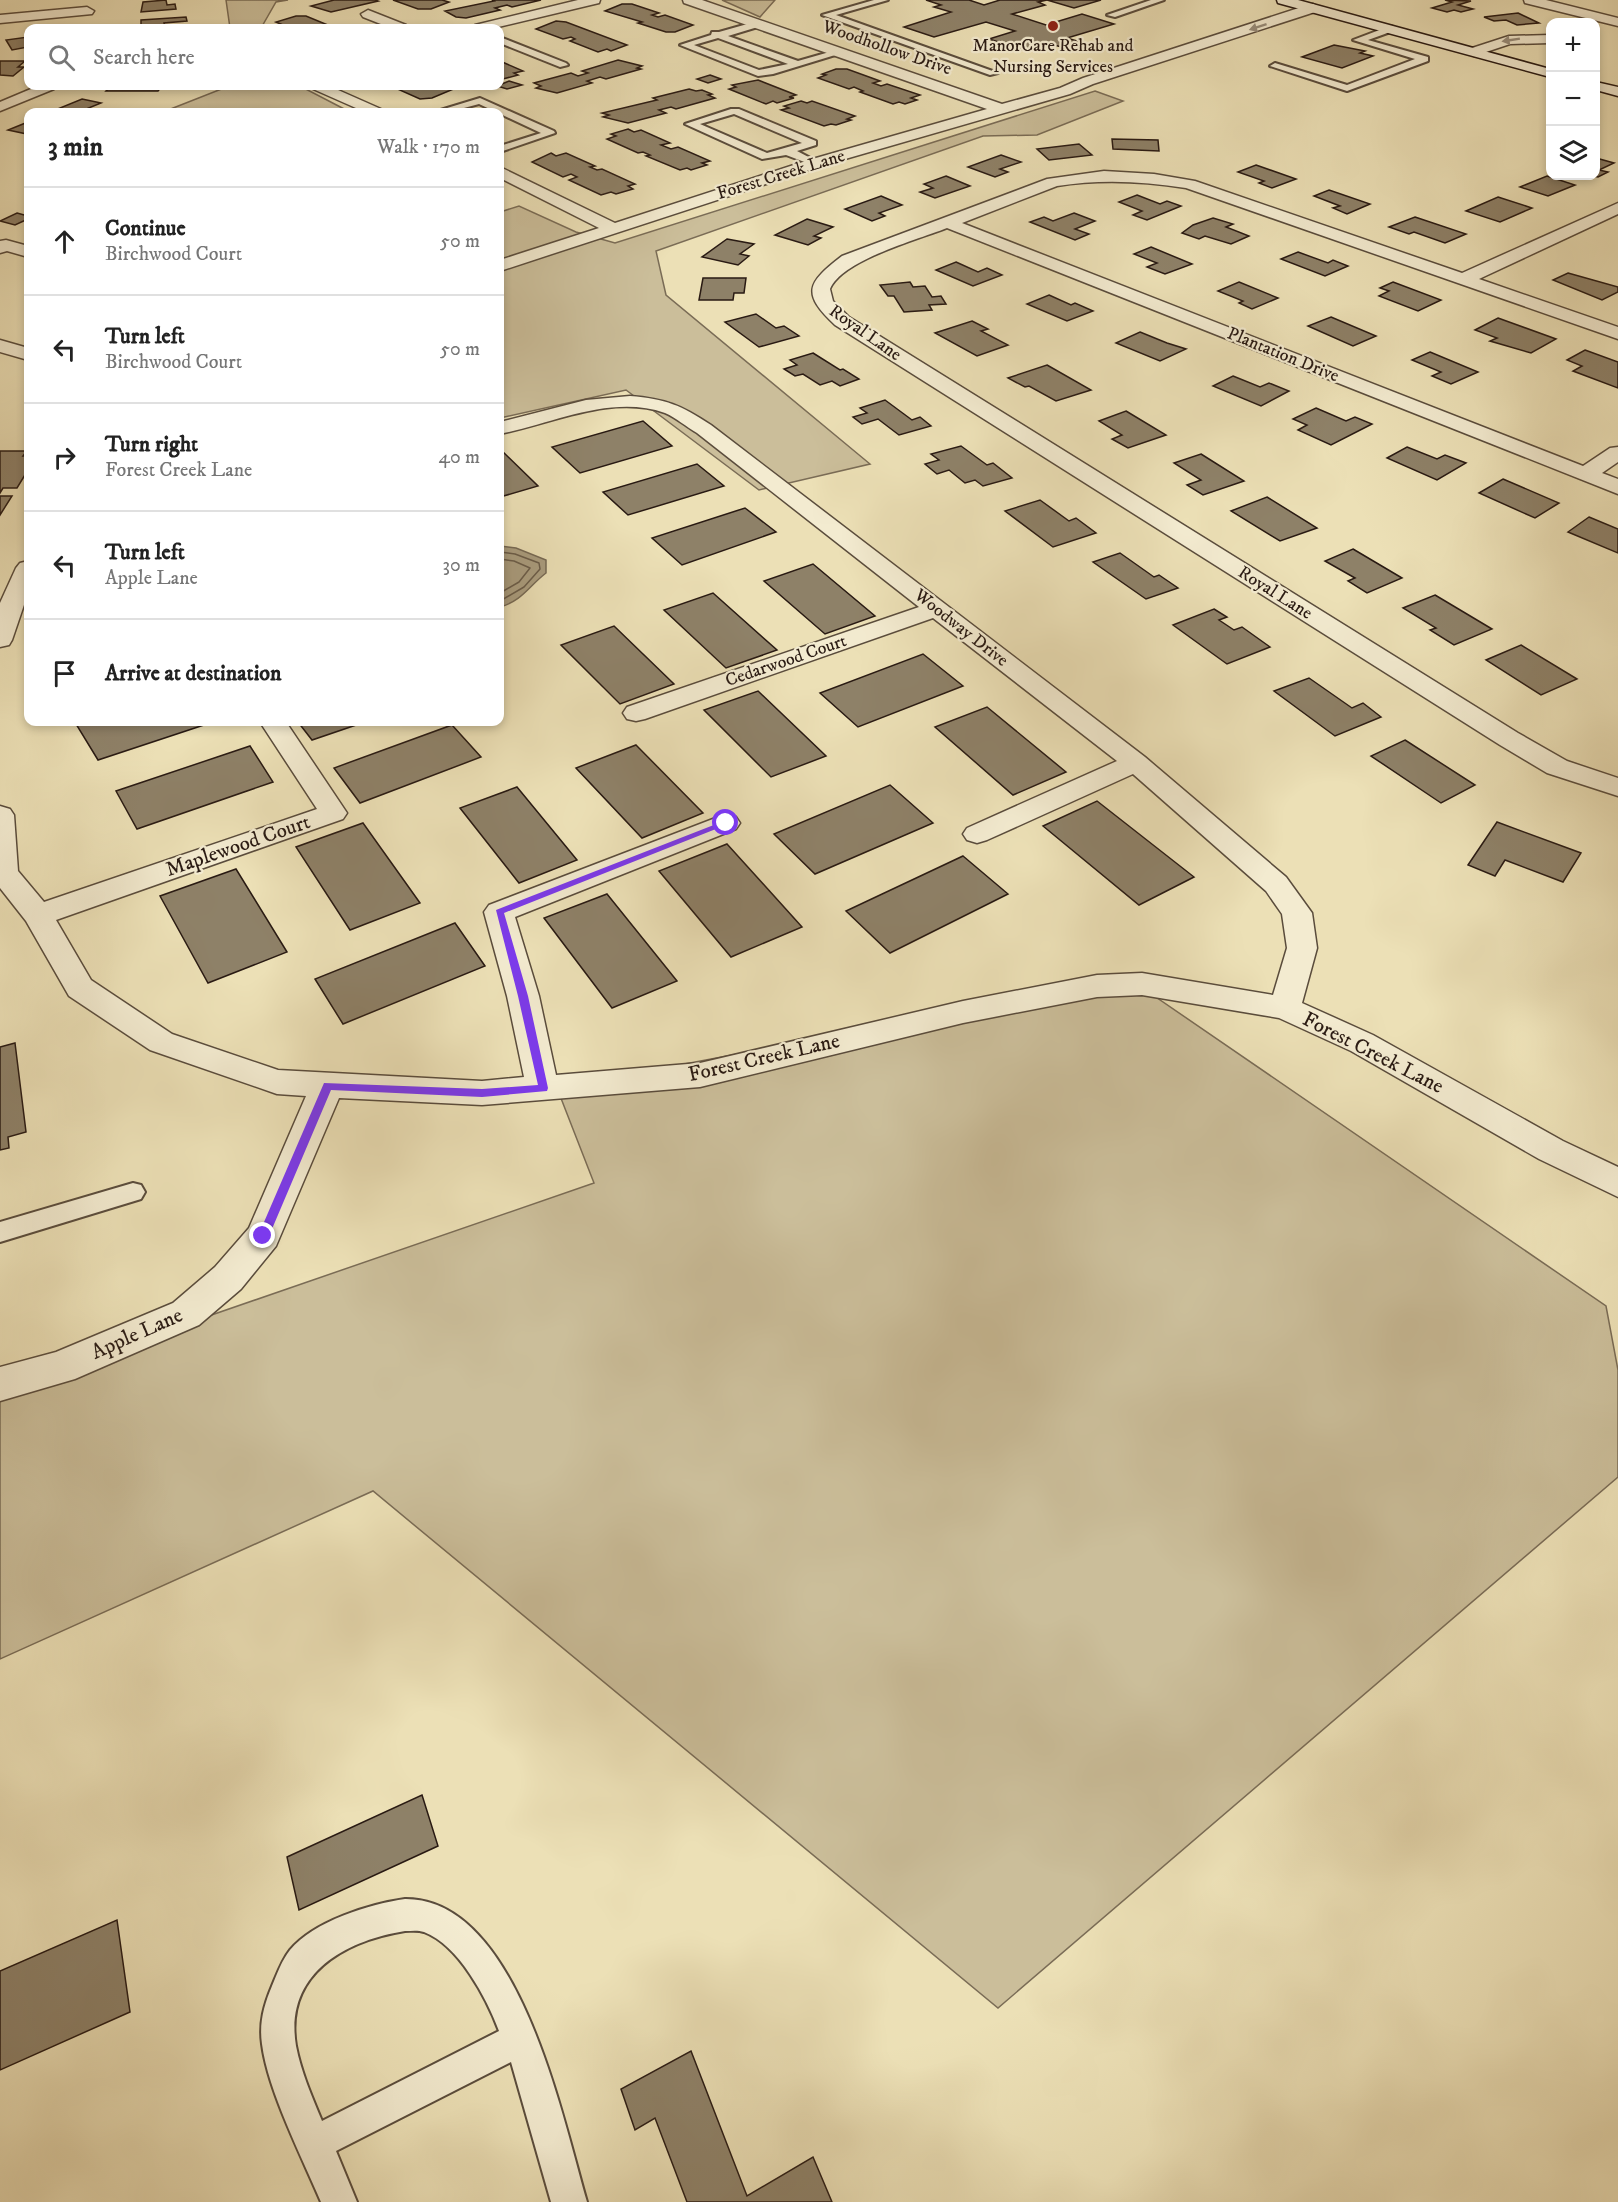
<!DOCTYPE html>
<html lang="en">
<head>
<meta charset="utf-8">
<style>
  body { margin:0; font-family:"IM FELL DW Pica",serif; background:#f6f6f6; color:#222 }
  .controls { position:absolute; right:18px; top:18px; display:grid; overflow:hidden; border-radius:12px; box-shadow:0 3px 9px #0003 }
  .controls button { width:54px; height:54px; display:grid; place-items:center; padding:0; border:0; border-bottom:2px solid #e0e0e0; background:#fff; color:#222; font:30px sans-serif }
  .stop { position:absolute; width:18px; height:18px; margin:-14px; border:4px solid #7c3aed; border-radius:50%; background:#fff }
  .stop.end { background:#7c3aed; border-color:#fff; box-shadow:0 2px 6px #0008 }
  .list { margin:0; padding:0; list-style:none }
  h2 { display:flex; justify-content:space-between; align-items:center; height:78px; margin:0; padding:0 24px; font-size:26px }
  h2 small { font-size:20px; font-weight:400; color:#767676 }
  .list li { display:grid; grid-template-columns:39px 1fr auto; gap:18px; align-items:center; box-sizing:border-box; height:108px; padding:0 24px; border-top:2px solid #e0e0e0 }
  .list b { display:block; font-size:22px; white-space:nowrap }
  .list p { margin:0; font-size:20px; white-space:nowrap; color:#767676 }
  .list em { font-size:20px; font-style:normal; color:#767676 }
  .icon { flex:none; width:33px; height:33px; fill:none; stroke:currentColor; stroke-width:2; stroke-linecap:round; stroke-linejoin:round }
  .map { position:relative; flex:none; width:1618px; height:2202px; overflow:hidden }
  .search { position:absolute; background:#fff; box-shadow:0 3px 9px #0003; left:24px; top:24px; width:480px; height:66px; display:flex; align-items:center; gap:15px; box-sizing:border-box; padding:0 21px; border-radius:12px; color:#767676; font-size:22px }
  .panel { position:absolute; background:#fff; box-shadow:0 3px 9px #0003; left:24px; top:108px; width:480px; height:618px; border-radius:12px }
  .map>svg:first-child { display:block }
  .green { fill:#cbbe9a; stroke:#7a6c56; stroke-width:1.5 }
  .water { fill:#aa9d7f; stroke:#766954; stroke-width:1.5 }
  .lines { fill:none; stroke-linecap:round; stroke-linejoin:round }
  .shore { stroke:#6a5c49; stroke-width:1.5 }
  .building { fill:#8e8168; stroke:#291a13; stroke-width:1.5 }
  .lane-casing { stroke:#5a4c3c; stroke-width:4 }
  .street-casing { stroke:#5a4c3c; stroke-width:3 }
  .secondary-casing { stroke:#291a13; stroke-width:3 }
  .lane { fill:#f3ebd0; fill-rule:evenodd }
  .street { fill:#f3ebd0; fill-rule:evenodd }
  .secondary { fill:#f3ebd0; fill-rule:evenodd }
  .oneway { fill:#988d7b }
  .route { fill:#7c3aed }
  .poi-dot { fill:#8f2418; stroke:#f3ebd0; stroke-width:2 }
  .labels { text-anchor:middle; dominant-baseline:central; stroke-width:4.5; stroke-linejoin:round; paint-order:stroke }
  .far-poi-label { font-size:18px; fill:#291a13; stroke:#f3ebd0 }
  .far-street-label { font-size:18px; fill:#291a13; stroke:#f3ebd0 }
  .street-label { font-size:21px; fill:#291a13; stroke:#f3ebd0 }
</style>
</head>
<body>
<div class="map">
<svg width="1618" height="2202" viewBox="0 0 1618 2202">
  <rect width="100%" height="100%" fill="#ece0b6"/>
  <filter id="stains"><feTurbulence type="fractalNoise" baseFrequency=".00333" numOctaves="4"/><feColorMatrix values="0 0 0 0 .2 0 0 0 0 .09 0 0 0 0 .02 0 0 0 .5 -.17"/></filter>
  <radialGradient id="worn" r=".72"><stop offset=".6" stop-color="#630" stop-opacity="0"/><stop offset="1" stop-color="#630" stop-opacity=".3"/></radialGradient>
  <!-- green -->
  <g class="green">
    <path d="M226 0H288L276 2 261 28H230Z"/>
    <path d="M722 0H775L760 17Z"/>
    <path d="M229 86H300L350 112H163Z"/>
    <path d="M1095 91 1123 101 1037 135 983 136 656 251 666 295 870 464 759 490 626 390 500 418V212L519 206 576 232 615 243Z"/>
    <path d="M1131 980 1606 1306 1618 1370V1477L998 2008 373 1491 0 1659V1388L594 1183 557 1088Z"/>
  </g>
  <!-- water -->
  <path class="water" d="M500 546 516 548 546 560V573C529 586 522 601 500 607Z"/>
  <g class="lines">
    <!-- shore -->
    <g class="shore">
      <path d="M500 552 515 554 539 563 540 569 524 587 500 601"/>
      <path d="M500 559 514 561 530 568 519 582 500 593"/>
    </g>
  </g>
  <!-- building -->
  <g class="building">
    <path d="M166 0 167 5 175 4 176 9 141 12 143 2Z"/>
    <path d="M334 0H375L378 1 331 12 311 6Z"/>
    <path d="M393 0H442L449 2 431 9H418Z"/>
    <path d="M492 0H541L512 7 507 5 495 8 500 10 466 18 456 17 445 11 494 1Z"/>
    <path d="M926 0H969L984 5 1000 0H1047L1038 2 1045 5 1012 14 1046 25 1082 14 1114 24 1067 38 1077 41 1061 47 1048 43 1023 50 989 39 1015 31 986 22 934 37 904 27 951 12 934 7 941 5Z"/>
    <path d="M1047 0H1101L1074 8Z"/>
    <path d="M1445 0 1471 1 1458 5 1473 9 1461 12 1454 10 1447 12 1432 8 1452 2Z"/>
    <path d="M622 4H632L659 13 652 15 658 17 665 15 693 25 675 32H666L638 23 642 22 605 11Z"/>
    <path d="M1518 13 1539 23 1517 25 1506 20 1494 21 1484 17Z"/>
    <path d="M296 16H306L335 28H290L276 22Z"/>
    <path d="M186 17 187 21 164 23 165 27 141 28V20Z"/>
    <path d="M556 21 566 22 627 45 611 51 607 49 598 52 570 41 575 39 571 37 563 39 536 29Z"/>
    <path d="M28 37V47L12 50 6 40Z"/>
    <path d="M1334 45 1365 51 1360 53 1373 56 1342 68 1302 57Z"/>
    <path d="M618 60 642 66 637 68 641 69 606 79 600 77 587 81 592 83 557 93 536 88 541 86 534 83 571 73 578 76 588 73 582 71Z"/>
    <path d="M0 61H25L18 67H24L13 76 0 75Z"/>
    <path d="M500 61 523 71 514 73 518 75 503 79 500 78Z"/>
    <path d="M836 69H847L880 81 873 83 881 86 887 84 920 95 911 98 917 100 905 104 899 102 893 104 860 92 863 91 854 87 849 89 818 78 826 75 822 74Z"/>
    <path d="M710 75 721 79 708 83 697 79Z"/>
    <path d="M758 80 796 95 789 97 794 98 777 103 773 101 766 104 729 89 736 87 732 85Z"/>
    <path d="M509 81 522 85 507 89 497 86Z"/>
    <path d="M111 86H162L158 91H106Z"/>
    <path d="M397 86H440L451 90 432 98 420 99 393 87Z"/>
    <path d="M689 89 696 91 702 90 712 94 708 95 715 98 676 109 671 107 659 110 666 113 628 123 603 117 609 115 602 113 657 100 653 98Z"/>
    <path d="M82 99 101 103 79 112 60 108Z"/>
    <path d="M801 101 807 103 812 101 855 116 847 119 851 120 836 125 831 124 824 126 781 110 789 108 784 106Z"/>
    <path d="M28 122 27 134 8 130Z"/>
    <path d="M628 129 634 132 641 130 670 143 661 145 671 149 678 147 710 161 702 163 707 165 691 170 687 168 680 170 646 156 650 155 643 152 638 153 607 139 616 136 611 134Z"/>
    <path d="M1112 139 1158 140 1159 151 1113 149Z"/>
    <path d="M1079 144 1092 155 1049 160 1037 149Z"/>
    <path d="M551 153 556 156 566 153 595 166 590 167 597 170 602 169 635 184 628 186 633 189 616 194 611 192 601 195 569 180 577 177 571 174 563 177 532 162Z"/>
    <path d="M1001 155 1021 162 1000 169 1008 172 995 177 968 167Z"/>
    <path d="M1596 158 1614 163 1599 170 1608 172 1598 177 1593 176H1596Z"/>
    <path d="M1256 165 1296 179 1272 188 1259 183 1264 181 1238 172Z"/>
    <path d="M946 176 970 186 935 198 920 192 933 188 924 184Z"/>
    <path d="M1547 176 1575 185 1548 196 1520 187Z"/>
    <path d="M1329 190 1370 204 1347 214 1333 208 1340 206 1314 196Z"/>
    <path d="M1137 195 1160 204 1167 201 1181 206 1147 220 1133 215 1142 211 1119 202Z"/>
    <path d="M881 196 902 205 879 213 885 216 872 221 845 209Z"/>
    <path d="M1498 197 1532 208 1500 222 1466 211Z"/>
    <path d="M17 213 28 216V219L15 225 0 221Z"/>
    <path d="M1074 213 1095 221 1075 229 1089 234 1075 240 1030 222 1044 217 1053 221Z"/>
    <path d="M1415 217 1466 234 1445 243 1414 232 1409 234 1389 227Z"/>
    <path d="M1213 218 1233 224 1226 227 1249 236 1231 244 1205 236 1199 239 1182 233 1193 225Z"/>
    <path d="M807 219 833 227 814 236 821 238 808 245 775 235Z"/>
    <path d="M727 239 754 244 740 254 749 256 738 265 702 257Z"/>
    <path d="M1151 247 1192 264 1165 274 1147 267 1157 263 1134 254Z"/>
    <path d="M1298 252 1328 263 1333 260 1348 266 1325 276 1281 259Z"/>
    <path d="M956 262 978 272 987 268 1002 275 973 286 936 270Z"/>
    <path d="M1568 273 1618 287V292L1602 300 1553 280Z"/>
    <path d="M703 278H746L744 293H734L733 300H699Z"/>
    <path d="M910 282 913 287 925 286 932 297 941 296 946 304 929 305 932 310 904 312 894 296H888L880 285Z"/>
    <path d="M1239 282 1278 298 1252 309 1239 303 1243 301 1218 291Z"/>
    <path d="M1393 282 1441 300 1418 311 1379 296 1389 291 1380 288Z"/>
    <path d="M1049 295 1071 305 1075 303 1093 311 1067 321 1027 304Z"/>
    <path d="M756 314 776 328 784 326 799 336 759 347 725 322Z"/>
    <path d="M1331 317 1376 336 1353 346 1308 326Z"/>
    <path d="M1498 318 1556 339 1531 353 1490 341 1497 338 1475 330Z"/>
    <path d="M972 321 988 329 981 331 1008 345 977 356 935 333Z"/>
    <path d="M1140 332 1167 343 1186 349 1160 361 1116 343Z"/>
    <path d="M1585 350 1618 362V388L1573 371 1582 366 1567 360Z"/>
    <path d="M1430 352 1478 372 1451 384 1432 376 1441 372 1412 360Z"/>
    <path d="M813 353 840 370 843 369 859 379 840 386 832 381 820 385 803 374 795 376 784 369 797 365 790 360Z"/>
    <path d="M1047 365 1091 390 1056 401 1029 386 1025 387 1008 378Z"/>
    <path d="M1233 376 1260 387 1269 383 1289 391 1261 406 1213 386Z"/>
    <path d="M885 400 912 420 920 417 931 426 899 435 878 419 862 424 853 417 867 413 860 408Z"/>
    <path d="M1316 408 1346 421 1355 417 1372 424 1331 445 1298 430 1307 425 1293 419Z"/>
    <path d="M1126 411 1166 435 1128 448 1112 439 1122 435 1099 421Z"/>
    <path d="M643 421 672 446 580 473 552 447Z"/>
    <path d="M961 446 987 465 993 463 1012 478 983 486 975 480 965 483 949 470 937 474 925 464 939 460 931 454Z"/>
    <path d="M1407 447 1437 459 1445 455 1466 463 1437 480 1387 458Z"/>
    <path d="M500 449 538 486 500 497Z"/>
    <path d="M0 451H27L23 456H28V470L17 488H3L0 493Z"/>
    <path d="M1201 454 1244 481 1203 495 1187 485 1201 480 1174 463Z"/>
    <path d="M697 464 724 486 628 515 603 492Z"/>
    <path d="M1503 479 1559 503 1535 518 1479 493Z"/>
    <path d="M0 496H12L0 515Z"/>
    <path d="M1267 497 1317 528 1280 541 1231 511Z"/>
    <path d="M1040 500 1069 521 1076 518 1096 533 1053 547 1005 511Z"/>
    <path d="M745 508 776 532 682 565 652 538Z"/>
    <path d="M1589 517 1618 529V553L1568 532Z"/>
    <path d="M1353 549 1402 578 1367 593 1348 581 1355 578 1325 561Z"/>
    <path d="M1120 553 1154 577 1159 575 1178 588 1146 599 1093 562Z"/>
    <path d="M813 564 875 616 825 634 764 581Z"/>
    <path d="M713 593 777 650 726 668 664 610Z"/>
    <path d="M1435 595 1492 629 1454 645 1430 630 1436 628 1403 608Z"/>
    <path d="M1214 609 1227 617 1219 620 1234 630 1242 627 1270 647 1227 664 1173 625Z"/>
    <path d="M614 626 674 684 620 704 561 645Z"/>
    <path d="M1521 645 1577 679 1541 695 1486 660Z"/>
    <path d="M923 654 963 686 858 727 820 693Z"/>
    <path d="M1309 678 1352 708 1363 703 1381 717 1335 736 1274 691Z"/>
    <path d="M758 691 826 756 771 777 704 710Z"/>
    <path d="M987 707 1066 772 1013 795 935 727Z"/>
    <path d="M84 722H213L98 760 76 724Z"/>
    <path d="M298 722H365L312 740Z"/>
    <path d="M452 725 481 757 360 803 334 768Z"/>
    <path d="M1405 740 1475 785 1441 803 1371 756Z"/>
    <path d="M636 745 703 813 642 838 576 768Z"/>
    <path d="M250 746 273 782 137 829 116 791Z"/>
    <path d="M890 785 933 823 815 874 774 834Z"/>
    <path d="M517 787 577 860 519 883 460 808Z"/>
    <path d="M1097 801 1194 877 1139 905 1043 826Z"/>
    <path d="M1497 822 1581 853 1563 882 1505 860 1495 876 1468 865Z"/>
    <path d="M363 823 420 903 350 930 296 847Z"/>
    <path d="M727 844 802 927 731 957 659 871Z"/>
    <path d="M963 856 1008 894 890 953 846 911Z"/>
    <path d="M236 869 287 952 208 983 160 896Z"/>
    <path d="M607 894 677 981 612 1008 544 918Z"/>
    <path d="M455 923 485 966 343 1024 315 979Z"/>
    <path d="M15 1043 26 1132 8 1137 9 1148 0 1150V1047Z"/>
    <path d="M422 1795 438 1846 299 1910 287 1857Z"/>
    <path d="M117 1920 130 2012 0 2070V1971Z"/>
    <path d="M691 2051 747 2196 813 2157 832 2202H687L655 2118 635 2130 621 2089Z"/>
  </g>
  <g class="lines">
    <defs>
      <g id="lane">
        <path d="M874 0H888L836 15 998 73 990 75 822 15Z"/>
        <path d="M1151 0H1164L1115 17 1107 15Z"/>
        <path d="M758 21 763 24 761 26 728 36 798 61 840 49 845 52 773 74 758 76 680 45 711 35 712 32H719ZM718 38 788 64 759 70 694 45Z"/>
        <path d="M1390 26 1393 27V31L1368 40 1428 57V61L1347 91 1270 66 1275 63 1347 85 1415 59 1353 40Z"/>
        <path d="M500 37 566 63 568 65 560 67 500 43Z"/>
        <path d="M480 98 554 131 555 133 500 152V146L541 133 479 104 449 112H434Z"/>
        <path d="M731 109H739L816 141V145L797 151 820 163 815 166 786 155 762 159 685 124ZM734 114 802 143 767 153 700 124Z"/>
        <path d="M133 1183 141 1185 145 1192 141 1199 0 1242V1222Z"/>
        <path d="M405 1899C518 1898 562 2117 587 2202H551L511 2062 336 2151 357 2202H321C302 2157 268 2091 262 2044 259 2023 264 2005 272 1986 277 1974 282 1960 290 1950 314 1921 370 1904 405 1899ZM405 1931C412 1931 418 1930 424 1932 459 1945 487 1999 499 2031L322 2121C312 2097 301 2072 296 2046 284 1974 344 1941 405 1931Z"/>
      </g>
      <g id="street">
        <path d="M578 0H600L599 3 494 28H473L475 25Z"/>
        <path d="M683 0H702L1002 104 1060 88 1083 78 1308 5 1313 4 1320 8 1318 11 1093 84 1070 94 821 166 500 271V260L599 228 500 178V167L615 223 809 160 987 109 684 3Z"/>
        <path d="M1524 0H1546L1618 18V26L1525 3Z"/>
        <path d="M87 7 94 11 92 14 0 23V15Z"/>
        <path d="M368 10 406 25 408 28H391L363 17 361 14Z"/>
        <path d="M1550 35V43L1510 44 1474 56 1467 52 1469 49 1509 36Z"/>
        <path d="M38 86H56L54 89 0 111V102Z"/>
        <path d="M311 86H329L381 109 384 112H365L313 89Z"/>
        <path d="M1104 171 1154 174 1195 181 1462 273 1618 203V214L1479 279 1618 327V339L1186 188C1142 181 1100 179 1057 186L962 223 1583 466 1610 448 1618 447V462L1602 473 1618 479V494L947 228C917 240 842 260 830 289L833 301 849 317 1518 733 1567 761 1618 778V796L1547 773 1500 745 835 325C801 293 807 283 842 256L1047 179Z"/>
        <path d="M6 240 28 246V257L7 251 0 253V241Z"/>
        <path d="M0 340 28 348V360L0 352Z"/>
        <path d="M630 396C666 399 681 405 711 425L1145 757 1286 877 1312 913 1317 948 1302 1003 1373 1035 1563 1141 1618 1167V1197L1539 1159 1351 1051 1279 1018 1142 995 1097 997 963 1023 700 1087 482 1105 339 1098 276 1246 241 1289 199 1325 75 1379 0 1401V1367L56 1352 173 1303 215 1267 249 1228 306 1096 277 1094 150 1050 69 996 26 921 0 888V806L10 809 14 815 18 871 44 902 317 809 260 722H286L347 813 343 819 56 920 91 980 172 1034 278 1070 482 1081 524 1077 507 996 484 912 489 905 726 814 736 817 740 823 736 829 515 917 539 996 556 1075 700 1063 963 1001 1097 975 1142 973 1273 995 1287 948 1282 914 1266 891 1133 774 987 840 977 843 967 840 963 834 967 828 1117 761 933 618 645 719 636 721 627 719 623 713 627 707 919 607 697 433C686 427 677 418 665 413 611 394 552 424 500 434V422L586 400Z"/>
        <path d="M28 561V593L12 640 9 645 0 647V603L16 568 20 563Z"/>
      </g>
      <g id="secondary">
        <path d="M1277 0H1298L1550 69V77L1278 3Z"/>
        <path d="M1596 82 1618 87V96L1596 90Z"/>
      </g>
    </defs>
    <!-- lane casing -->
    <use href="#lane" class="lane-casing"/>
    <!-- street casing -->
    <use href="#street" class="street-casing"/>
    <!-- secondary casing -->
    <use href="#secondary" class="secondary-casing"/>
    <!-- lane -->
    <use href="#lane" class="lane"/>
    <!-- street -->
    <use href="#street" class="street"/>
    <!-- secondary -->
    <use href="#secondary" class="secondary"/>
  </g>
  <!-- one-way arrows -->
  <defs><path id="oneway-solid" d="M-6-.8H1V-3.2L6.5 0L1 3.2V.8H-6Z" transform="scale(1.5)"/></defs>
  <g class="oneway">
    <use href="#oneway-solid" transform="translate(1258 27) rotate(162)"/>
    <use href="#oneway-solid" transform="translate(1511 40) rotate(171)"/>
  </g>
  <!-- route -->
  <path class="route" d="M724 821 731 823 504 913 528 996 548 1088 547 1091 482 1097 331 1090 269 1236 267 1239H260L258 1236 324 1083 482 1089 538 1085 518 996 496 910Z"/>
  <!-- markers -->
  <circle class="poi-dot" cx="1053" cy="26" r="6"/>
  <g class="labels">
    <!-- far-poi labels -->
    <g class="far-poi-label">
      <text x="1053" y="46">ManorCare Rehab and<tspan x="1053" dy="21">Nursing Services</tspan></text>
    </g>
    <!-- far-street labels -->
    <g class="far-street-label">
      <text transform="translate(887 48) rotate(19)">Woodhollow Drive</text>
      <text transform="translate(781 175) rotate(-17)">Forest Creek Lane</text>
      <text transform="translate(865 333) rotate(35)">Royal Lane</text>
      <text transform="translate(1283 355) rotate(22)">Plantation Drive</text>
      <text transform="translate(1275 593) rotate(32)">Royal Lane</text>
      <text transform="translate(961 628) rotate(38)">Woodway Drive</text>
      <text transform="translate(786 661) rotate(-19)">Cedarwood Court</text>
    </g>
    <!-- street labels -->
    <g class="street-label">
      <text transform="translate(238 846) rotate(-19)">Maplewood Court</text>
      <text transform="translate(1373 1053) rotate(27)">Forest Creek Lane</text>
      <text transform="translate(764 1058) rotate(-13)">Forest Creek Lane</text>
      <text transform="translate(137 1334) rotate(-24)">Apple Lane</text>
    </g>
  </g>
  <rect width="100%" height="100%" filter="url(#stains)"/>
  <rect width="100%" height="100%" fill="url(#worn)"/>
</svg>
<div class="controls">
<button>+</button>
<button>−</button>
<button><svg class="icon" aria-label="layers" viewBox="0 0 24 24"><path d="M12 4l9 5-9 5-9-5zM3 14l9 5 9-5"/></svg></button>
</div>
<div class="stop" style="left:726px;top:823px"></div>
<div class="stop end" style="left:263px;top:1236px"></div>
<div class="search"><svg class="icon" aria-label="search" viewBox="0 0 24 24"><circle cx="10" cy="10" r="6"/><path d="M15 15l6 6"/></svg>Search here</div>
<section class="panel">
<h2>3 min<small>Walk · 170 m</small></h2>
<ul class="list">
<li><svg class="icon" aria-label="ahead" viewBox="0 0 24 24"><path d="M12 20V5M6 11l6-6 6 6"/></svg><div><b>Continue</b><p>Birchwood Court</p></div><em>50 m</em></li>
<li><svg class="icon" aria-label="left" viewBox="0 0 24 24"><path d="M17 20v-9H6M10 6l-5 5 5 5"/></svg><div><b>Turn left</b><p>Birchwood Court</p></div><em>50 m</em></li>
<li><svg class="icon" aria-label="right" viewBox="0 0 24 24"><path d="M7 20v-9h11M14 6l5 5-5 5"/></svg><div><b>Turn right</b><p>Forest Creek Lane</p></div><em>40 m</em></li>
<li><svg class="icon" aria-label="left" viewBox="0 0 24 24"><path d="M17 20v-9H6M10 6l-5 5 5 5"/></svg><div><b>Turn left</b><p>Apple Lane</p></div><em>30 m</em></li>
<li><svg class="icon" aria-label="arrive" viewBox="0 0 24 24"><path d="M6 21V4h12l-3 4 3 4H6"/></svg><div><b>Arrive at destination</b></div></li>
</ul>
</section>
</div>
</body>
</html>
